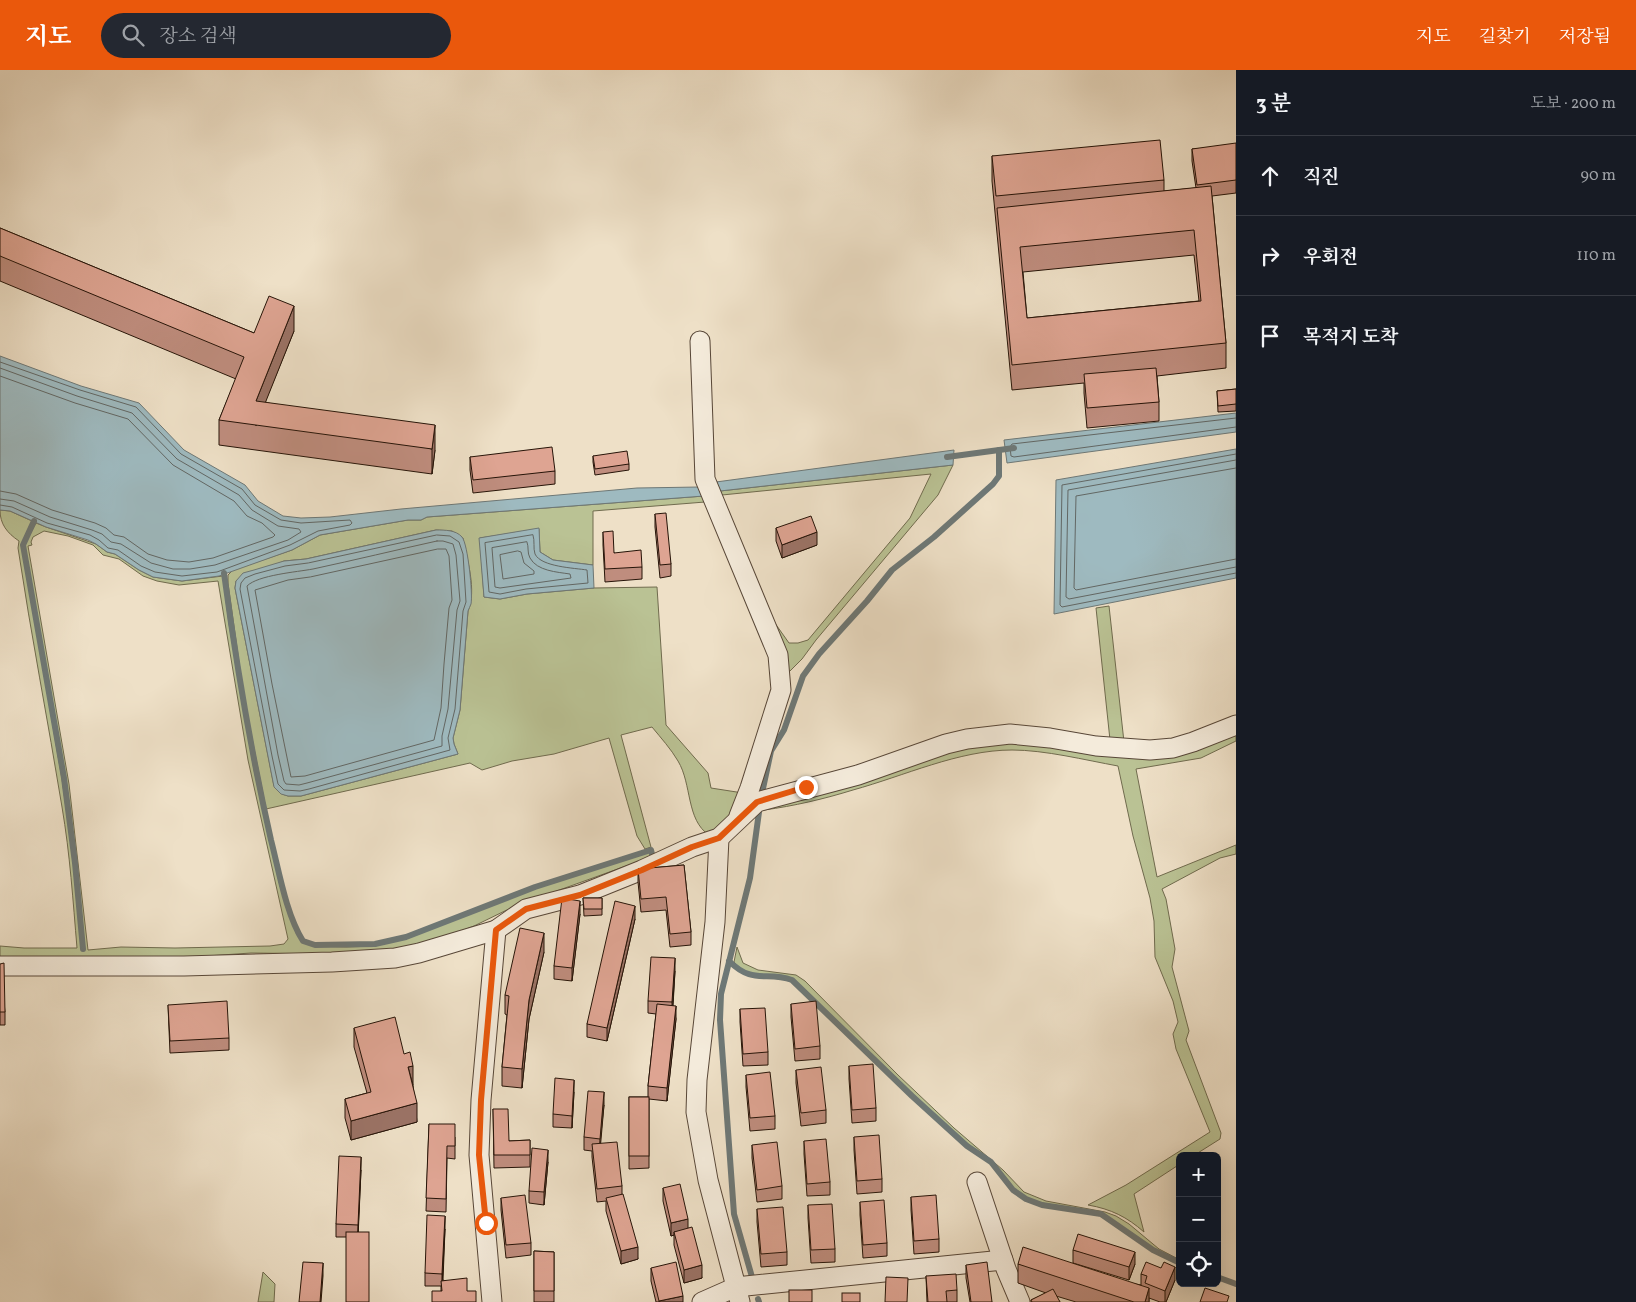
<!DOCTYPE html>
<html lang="ko">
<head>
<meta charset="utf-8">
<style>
  body { margin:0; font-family:Vollkorn,"Noto Serif KR",serif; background:#242831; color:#f1f3f6 }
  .controls { position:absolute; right:15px; bottom:15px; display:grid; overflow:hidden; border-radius:8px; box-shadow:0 5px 20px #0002 }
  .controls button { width:45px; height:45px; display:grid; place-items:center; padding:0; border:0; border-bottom:1px solid #363941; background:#171b24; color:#f1f3f6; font:25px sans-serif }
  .stop { position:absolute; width:15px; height:15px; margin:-11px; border:4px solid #ea580c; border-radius:50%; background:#fff }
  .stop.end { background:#ea580c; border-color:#fff; box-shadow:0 1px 5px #0008 }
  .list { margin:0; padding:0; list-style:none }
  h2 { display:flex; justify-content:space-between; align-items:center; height:65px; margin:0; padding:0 20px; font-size:21px }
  h2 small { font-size:16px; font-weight:400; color:#9ea1a6 }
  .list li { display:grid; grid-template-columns:32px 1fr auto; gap:15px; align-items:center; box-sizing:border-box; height:80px; padding:0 20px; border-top:1px solid #363941 }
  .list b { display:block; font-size:19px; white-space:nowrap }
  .list em { font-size:16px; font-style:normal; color:#9ea1a6 }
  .icon { flex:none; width:28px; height:28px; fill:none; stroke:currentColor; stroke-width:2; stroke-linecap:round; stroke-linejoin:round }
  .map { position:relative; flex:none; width:1236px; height:1232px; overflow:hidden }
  header { display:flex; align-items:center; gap:30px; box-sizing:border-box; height:70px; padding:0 25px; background:#ea580c; color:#fff }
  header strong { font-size:24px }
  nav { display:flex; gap:28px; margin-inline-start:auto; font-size:18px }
  .search { width:350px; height:45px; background:#242831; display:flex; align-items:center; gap:12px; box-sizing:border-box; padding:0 18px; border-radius:28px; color:#9ea1a6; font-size:19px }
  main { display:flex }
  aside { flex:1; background:#171b24 }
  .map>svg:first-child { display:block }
  .green { fill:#bac294; stroke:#706b4e; fill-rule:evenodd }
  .water { fill:#9ebac0; stroke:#6e7876 }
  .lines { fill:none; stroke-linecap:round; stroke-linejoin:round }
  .shore { stroke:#626764; stroke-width:1 }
  .stream { stroke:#6e7876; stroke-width:6 }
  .street-casing { stroke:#584738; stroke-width:21 }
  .street { stroke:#f4ebdb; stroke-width:19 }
  .wall { fill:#bf8d7e; stroke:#261408; fill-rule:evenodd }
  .shaded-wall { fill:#9b7366; stroke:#261408 }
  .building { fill:#dea492; stroke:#261408; fill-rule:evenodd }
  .route { stroke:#ea580c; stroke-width:6 }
</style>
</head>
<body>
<header>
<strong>지도</strong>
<div class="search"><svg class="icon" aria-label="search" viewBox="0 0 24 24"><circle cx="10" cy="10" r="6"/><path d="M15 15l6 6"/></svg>장소 검색</div>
<nav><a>지도</a><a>길찾기</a><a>저장됨</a></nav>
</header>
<main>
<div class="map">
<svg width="1236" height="1232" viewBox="0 0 1236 1232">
  <rect width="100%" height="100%" fill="#eee0c7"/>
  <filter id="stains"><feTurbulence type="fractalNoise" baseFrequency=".004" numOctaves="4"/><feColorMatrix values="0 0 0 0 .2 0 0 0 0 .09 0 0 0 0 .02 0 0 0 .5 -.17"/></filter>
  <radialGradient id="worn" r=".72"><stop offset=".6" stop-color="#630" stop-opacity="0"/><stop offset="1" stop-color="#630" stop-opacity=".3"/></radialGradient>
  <!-- green -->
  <g class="green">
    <path d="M953 395 938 425 816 570 802 589 789 602 784 580 772 549 789 573H798L808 570 910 448 931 404 722 425 720 421Z"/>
    <path d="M704 426 705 432 593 441V495L553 490 540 482 539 459 480 468 484 527 500 529 527 524 594 518 657 517 666 655 708 703 711 718 743 723 740 735 709 765C686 750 692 714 678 691 671 679 661 668 652 657L621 665 651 777 645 779 637 766 609 668 554 684 512 691 482 700 470 693 266 739 244 628 228 513V505L233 500 292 480 320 465 408 450H421L427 447ZM436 460 452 461 463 468C467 490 477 520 468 541L460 640 453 668 454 674 458 684 301 726H288L282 724 274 716 235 518 236 511 284 491 306 489Z"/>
    <path d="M0 440 10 441 32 451 22 475 62 709 74 795 83 881 84 880 70 739 24 476 36 453 46 457 96 474 107 482 115 484 139 500 153 507 182 511 223 506 229 554 254 700 280 816 296 863 302 872 315 876 346 877 375 876 407 868 536 818 649 782 651 787 515 836 474 856 445 867 395 880 334 884 251 883 177 888H0V876L24 878H77C73 831 70 784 62 737 48 651 31 565 18 478L19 471C7 463 0 454 0 440ZM44 461 68 466 93 475 103 485 119 489 143 506 157 511 179 515 218 511 248 690 288 869 284 874 270 876 175 878 121 877 88 880 69 714 28 476 32 475 31 472 33 467Z"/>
    <path d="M1109 536 1124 672 1110 670 1096 538Z"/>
    <path d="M1236 663V671L1201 688 1136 699 1157 807 1236 775V784L1220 788 1162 819 1166 829 1175 879 1172 897 1189 961 1186 970 1221 1063 1220 1069 1193 1086H1180V1094L1134 1124 1144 1162C1127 1147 1111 1139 1088 1135L1126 1115 1210 1062 1176 979 1173 964 1178 952 1173 931 1155 887 1154 851 1150 828 1133 766 1118 696C1085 690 1045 680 1012 680 959 680 904 706 853 720 824 729 794 736 764 740L765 733 959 678 1029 671 1111 685Z"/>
    <path d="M737 877 743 893 758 900 796 905 805 911 898 1005 954 1058 1003 1100 1024 1122 1046 1131 1105 1142 1116 1146 1129 1154 1159 1179 1180 1190V1191L1153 1178 1102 1143 1042 1133 1027 1128 1014 1119 992 1092 968 1074 913 1025 793 909C773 901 749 911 734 892Z"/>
    <path d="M263 1202 275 1214 274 1232H258Z"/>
  </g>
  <!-- water -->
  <g class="water">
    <path d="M0 286 81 316 139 333 184 380 245 415 258 431 283 446 301 448 330 447 401 439 637 418 699 417 704 426 427 447 421 450H408L320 465 292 480 219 506 182 511 153 507 139 500 115 484 107 482 96 474 88 470 46 457 10 441 0 440Z"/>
    <path d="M1236 343V362L1007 393 1004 370Z"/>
    <path d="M1236 379V508L1054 544 1056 410Z"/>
    <path d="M954 380 953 395 720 421 716 412Z"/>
    <path d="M539 458 540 482 553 490 593 495 594 518 527 524 500 529 484 527 479 468Z"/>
    <path d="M436 460C445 460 456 460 462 467 468 474 473 525 471 534 470 536 469 539 468 541L460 640 453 668 454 674 458 684 301 726H288L281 724 274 717 235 518 236 511 243 503 254 500 284 491 306 489Z"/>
  </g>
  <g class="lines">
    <!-- shore -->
    <g class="shore">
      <path d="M0 292 80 320 136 337 181 384 242 419 255 435 281 450 301 453 350 450 352 453 350 455 318 461 290 475 217 502 182 506 155 502 141 496 118 480 108 478 99 470 90 465 47 453 12 437 0 435"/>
      <path d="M0 298 77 326 132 343 177 389 239 425 252 440 278 456 299 459 301 462 288 470 215 495 190 499H173L151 493 121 474 111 472 102 464 92 460 50 447 14 431 0 429"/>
      <path d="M0 306 75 333 128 349 173 395 234 431 247 446 262 453 275 465 273 467 213 488 189 492 167 490 148 484 124 467 114 465 106 458 95 453 52 440 16 424 0 421"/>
      <path d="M1236 348 1012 374 1010 377 1011 386 1014 387 1236 357"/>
      <path d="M1236 384 1062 415 1060 535 1062 537 1236 503"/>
      <path d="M1236 390 1068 420 1066 527 1069 529 1236 497"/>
      <path d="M1236 398 1076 426 1074 518 1076 520 1236 489"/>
      <path d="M437 465 450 466 459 472 463 484 466 532 463 541 455 639 448 668 450 680 309 719 300 721 284 720 278 714 272 686 240 519 241 513 245 508 255 504 285 496 308 493Z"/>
      <path d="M533 465C535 471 533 478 535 484 541 497 575 498 587 500L588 513 526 519 500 524 489 522 485 473Z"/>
      <path d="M437 471H443L453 474 456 485 460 531 457 540 448 639 442 666V676L307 713 299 715 286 714 284 711 278 685 247 516C258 505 297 502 313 499 355 490 396 480 437 471Z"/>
      <path d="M527 472C529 477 527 483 530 488 537 501 557 502 570 504L571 508 500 518 495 517 492 478Z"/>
      <path d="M438 479H446L449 486 452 530 449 538 444 594 441 638 434 670 305 706 291 707 272 614 255 520 288 510 310 507Z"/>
      <path d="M518 481 521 482 524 493 534 501V504L503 509 500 485Z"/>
    </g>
    <!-- stream -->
    <g class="stream">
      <path d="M947 387 1014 378"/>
      <path d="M34 451 23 475 64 708 75 793 83 879"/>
      <path d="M224 503C236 593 251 682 271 770 279 801 286 844 303 871L315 875 375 874 406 867 535 817 651 780 652 784"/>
      <path d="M762 723 771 681 784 660 803 606 819 584 867 531 892 500 934 467 993 414 999 406V380"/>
      <path d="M729 891C753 915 766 901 792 910L912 1026 967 1076 991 1092 1013 1120 1026 1129 1042 1135 1101 1144 1153 1180 1180 1193"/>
      <path d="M752 1207 734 1144 720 950 721 924 750 808 759 742"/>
      <path d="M1217 1207 1236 1214"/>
      <path d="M758 1229 759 1232"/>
    </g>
    <defs>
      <g id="street">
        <path d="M700 271 705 409 778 585 781 620 750 718 739 746"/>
        <path d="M719 768 715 852 697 1010 696 1042 708 1110 740 1232"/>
        <path d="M0 896H184L332 892 395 888 419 883 496 860 526 839 580 825 642 800 692 777 719 768 757 732 858 705 946 674 967 669 1010 664 1050 668 1096 676 1150 680 1173 678 1193 672 1236 655"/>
        <path d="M977 1112 1006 1199 1020 1232"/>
        <path d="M492 1232 479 1085 481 1030 496 860"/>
        <path d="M702 1232 736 1217 1003 1190"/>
      </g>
    </defs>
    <!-- street casing -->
    <use href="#street" class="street-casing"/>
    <!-- street -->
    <use href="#street" class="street"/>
  </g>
  <!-- wall -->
  <g class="wall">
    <path d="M1236 77V123L1212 126 1226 273V298L1157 306 1159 332V351L1087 358 1084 323V313L1012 320 992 111V86L1164 110V121L1196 118 1192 91V79ZM1194 185 1199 231 1027 248 1023 202Z"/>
    <path d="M0 158 254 263 294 261 265 332 435 380 432 404 219 375V350L236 309 0 211Z"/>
    <path d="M1236 319V341L1218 342 1217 321Z"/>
    <path d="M593 386 629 394V400L595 405 593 392Z"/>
    <path d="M470 387 555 401V414L473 423 470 400Z"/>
    <path d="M655 444 671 494V506L660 508 655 457Z"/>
    <path d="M776 458 817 475 782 488 776 471Z"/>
    <path d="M603 462 614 483 642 497V509L605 512 603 475Z"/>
    <path d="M684 795 691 862V875L670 877 666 840 641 842 638 812V799Z"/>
    <path d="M583 828H602V845L584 846Z"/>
    <path d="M580 844 572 911 554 909V896Z"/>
    <path d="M635 849 607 971 587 967V954Z"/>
    <path d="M544 882 529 949 522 1018 502 1016V997L507 945 505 944V925Z"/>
    <path d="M0 894 5 942V955H0Z"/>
    <path d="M675 901 673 936 676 949 667 1031 649 1029V1098L629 1099V1027H648V1016L656 944 648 943V931Z"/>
    <path d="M791 934 820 976V989L795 991 791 947Z"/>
    <path d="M168 935 229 968V980L170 983Z"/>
    <path d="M740 939 768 982V995L743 996 740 952Z"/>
    <path d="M354 958 413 1015 417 1052 351 1070 345 1048V1029L367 1023 354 977Z"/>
    <path d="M849 996 876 1038V1051L852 1053 849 1009Z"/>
    <path d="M796 1000 826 1040V1053L801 1056 796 1013Z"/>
    <path d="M746 1005 775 1046V1059L750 1061 746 1017Z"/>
    <path d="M574 1022 572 1058 553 1057V1044Z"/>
    <path d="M604 1035 600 1073 622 1116V1124L638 1189 621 1194 606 1141V1131L597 1132 592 1087V1081L584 1080V1067Z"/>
    <path d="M493 1039 509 1071 530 1070V1097L494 1098Z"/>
    <path d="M429 1054 455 1067V1089L447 1088 446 1142 426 1141Z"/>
    <path d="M854 1067 882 1109V1122L857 1124 854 1080Z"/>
    <path d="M804 1071 830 1112V1125L807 1126 804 1084Z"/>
    <path d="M752 1075 782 1116V1129L757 1132 752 1088Z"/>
    <path d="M548 1092 544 1135 529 1133V1121Z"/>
    <path d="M361 1100 358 1162 346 1167H336V1154Z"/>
    <path d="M663 1118 688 1158 702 1208 684 1213 674 1175V1165L671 1166 663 1131Z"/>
    <path d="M911 1127 939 1169V1182L914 1184 911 1140Z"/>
    <path d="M501 1128 531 1173V1185L506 1188 501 1140Z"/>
    <path d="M860 1132 887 1173V1186L863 1188 860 1145Z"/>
    <path d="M808 1135 835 1179V1192L811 1193 808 1148Z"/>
    <path d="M757 1139 787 1182V1195L761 1197 757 1152Z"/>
    <path d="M445 1159 443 1210 467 1221H441V1216H425V1203Z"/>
    <path d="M1073 1180 1135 1194 1129 1210 1073 1193Z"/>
    <path d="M534 1181 554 1182V1232H534Z"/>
    <path d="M1018 1194 1141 1215V1204L1175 1210 1166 1232H1160L1149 1228V1232H1076L1056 1226 1060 1232H1031V1230L1046 1223 1018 1213Z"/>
    <path d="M966 1195 992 1232H970L966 1208Z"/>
    <path d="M651 1198 683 1232H656L651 1211Z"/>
    <path d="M926 1206 957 1220V1232H927Z"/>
  </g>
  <!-- shaded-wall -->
  <g class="shaded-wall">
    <path d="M294 236V261L256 356V331Z"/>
    <path d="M435 355V380L432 404V379Z"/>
    <path d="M817 462V475L782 488V475Z"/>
    <path d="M580 831V844L572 911V898Z"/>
    <path d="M635 836V849L607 971V958Z"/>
    <path d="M544 863V882L529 949 522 1018V999L529 930Z"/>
    <path d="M675 888V901L672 945V932Z"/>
    <path d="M676 936V949L667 1031V1018Z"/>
    <path d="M413 996V1015L408 997Z"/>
    <path d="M574 1010V1022L572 1058V1046Z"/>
    <path d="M604 1022V1035L600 1081V1069Z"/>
    <path d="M417 1033V1052L351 1070V1051Z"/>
    <path d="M548 1080V1092L544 1135V1122Z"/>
    <path d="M361 1087V1100L358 1168V1155Z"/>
    <path d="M445 1146V1159L442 1216V1204Z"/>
    <path d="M688 1149V1161L674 1162V1165L671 1166V1153Z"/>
    <path d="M638 1177V1189L621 1194V1181Z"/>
    <path d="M1135 1182V1194L1129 1210V1197Z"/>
    <path d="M323 1193V1206L321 1232H320Z"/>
    <path d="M702 1195V1208L684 1213V1200Z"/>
    <path d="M1175 1197V1210L1166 1232H1165V1221Z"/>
    <path d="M1149 1218V1232H1145Z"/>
    <path d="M683 1226V1232H659V1231Z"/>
  </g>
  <!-- building -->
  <g class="building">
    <path d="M1160 70 1164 110 996 126 992 86Z"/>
    <path d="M1236 73V110L1197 115 1192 79Z"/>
    <path d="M1211 116 1226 273 1012 295 997 138ZM1194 160 1201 231 1027 248 1020 177Z"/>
    <path d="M0 158 254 263 269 226 294 236 256 331 435 355 432 379 219 350 244 287 0 186Z"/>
    <path d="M1156 298 1159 332 1087 338 1084 304Z"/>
    <path d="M1236 319V334L1218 336 1217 321Z"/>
    <path d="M552 377 555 401 473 410 470 387Z"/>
    <path d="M627 381 629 394 595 399 593 386Z"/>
    <path d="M666 443 671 494 660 495 655 444Z"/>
    <path d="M811 446 817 462 782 475 776 458Z"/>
    <path d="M613 461 614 483 641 480 642 497 605 499 603 462Z"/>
    <path d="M684 795 691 862 670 864 666 827 641 829 638 799Z"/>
    <path d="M562 828 580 831 572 898 554 896Z"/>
    <path d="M583 828H602V839H584Z"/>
    <path d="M615 831 635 836 607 958 587 954Z"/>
    <path d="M520 858 544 863 529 930 522 999 502 997 509 926 505 925Z"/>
    <path d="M651 887 675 888 672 932 648 931Z"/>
    <path d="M4 893 5 942H0V894Z"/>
    <path d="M227 931 229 968 170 971 168 935Z"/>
    <path d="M816 931 820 976 795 979 791 934Z"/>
    <path d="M657 934 676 936 667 1018 648 1016Z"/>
    <path d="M765 938 768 982 743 984 740 939Z"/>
    <path d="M395 947 404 984 410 982 413 996 408 997 417 1033 351 1051 345 1029 371 1022 354 958Z"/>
    <path d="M873 994 876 1038 852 1040 849 996Z"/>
    <path d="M821 997 826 1040 801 1043 796 1000Z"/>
    <path d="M770 1002 775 1046 750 1048 746 1005Z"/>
    <path d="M555 1008 574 1010 572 1046 553 1044Z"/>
    <path d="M588 1021 604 1022 600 1069 584 1067Z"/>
    <rect x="629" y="1027" width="20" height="59"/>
    <path d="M493 1039H508L509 1071 530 1070V1085H494Z"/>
    <path d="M429 1054H455V1076H447L446 1129 426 1128Z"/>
    <path d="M879 1065 882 1109 857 1111 854 1067Z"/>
    <path d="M826 1069 830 1112 807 1114 804 1071Z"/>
    <path d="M617 1072 622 1116 597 1119 592 1074Z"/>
    <path d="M777 1072 782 1116 757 1120 752 1075Z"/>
    <path d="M532 1078 548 1080 544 1122 529 1121Z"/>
    <path d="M339 1086 361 1087 358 1155 336 1154Z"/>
    <path d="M680 1114 688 1149 671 1153 663 1118Z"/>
    <path d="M623 1124 638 1177 621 1181 606 1128Z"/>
    <path d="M525 1125 531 1173 506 1175 501 1128Z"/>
    <path d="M936 1125 939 1169 914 1171 911 1127Z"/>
    <path d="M884 1130 887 1173 863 1175 860 1132Z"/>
    <path d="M832 1134 835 1179 811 1180 808 1135Z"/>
    <path d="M783 1137 787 1182 761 1184 757 1139Z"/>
    <path d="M427 1145 445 1146 442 1204 425 1203Z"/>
    <path d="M692 1157 702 1195 684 1200 674 1162Z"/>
    <rect x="346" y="1162" width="23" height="70"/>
    <path d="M1078 1164 1135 1182 1129 1197 1073 1180Z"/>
    <path d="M1023 1177 1149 1218 1145 1232H1134L1018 1194Z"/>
    <path d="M534 1181 554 1182V1221H534Z"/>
    <path d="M303 1192 323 1193 320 1232H299Z"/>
    <path d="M676 1192 683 1226 659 1231 651 1198Z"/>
    <path d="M987 1192 992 1232H971L966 1195Z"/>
    <path d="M1146 1192 1161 1198 1164 1192 1175 1197 1165 1221 1145 1213 1147 1206 1141 1204Z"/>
    <path d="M956 1204 957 1220 946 1221 947 1232H928L926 1206Z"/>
    <path d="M886 1207 908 1208 907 1232H885Z"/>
    <path d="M467 1208V1221H476V1232H432V1221H442L441 1211Z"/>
    <path d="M1205 1218 1229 1226 1227 1232H1200Z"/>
    <path d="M1053 1219 1060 1232H1032L1031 1230Z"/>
    <rect x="789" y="1220" width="23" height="12"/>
    <rect x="842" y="1223" width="18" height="9"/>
  </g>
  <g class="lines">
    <!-- route -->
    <path class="route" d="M486 1153 479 1085 481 1030 496 860 526 839 580 825 642 800 692 777 719 768 757 732 806 717"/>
  </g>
  <rect width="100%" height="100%" filter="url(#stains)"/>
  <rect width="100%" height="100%" fill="url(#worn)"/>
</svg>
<div class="controls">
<button>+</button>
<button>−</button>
<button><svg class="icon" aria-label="locate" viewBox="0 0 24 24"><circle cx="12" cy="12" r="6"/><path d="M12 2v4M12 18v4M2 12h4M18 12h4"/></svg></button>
</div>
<div class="stop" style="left:486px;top:1153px"></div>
<div class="stop end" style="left:806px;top:717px"></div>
</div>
<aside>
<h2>3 분<small>도보 · 200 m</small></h2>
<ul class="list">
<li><svg class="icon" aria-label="ahead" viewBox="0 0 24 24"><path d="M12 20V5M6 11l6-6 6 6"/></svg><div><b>직진</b></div><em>90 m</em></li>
<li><svg class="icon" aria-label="right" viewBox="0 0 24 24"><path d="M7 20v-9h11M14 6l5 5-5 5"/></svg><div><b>우회전</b></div><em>110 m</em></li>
<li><svg class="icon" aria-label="arrive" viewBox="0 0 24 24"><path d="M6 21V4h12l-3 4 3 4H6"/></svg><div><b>목적지 도착</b></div></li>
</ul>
</aside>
</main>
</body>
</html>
